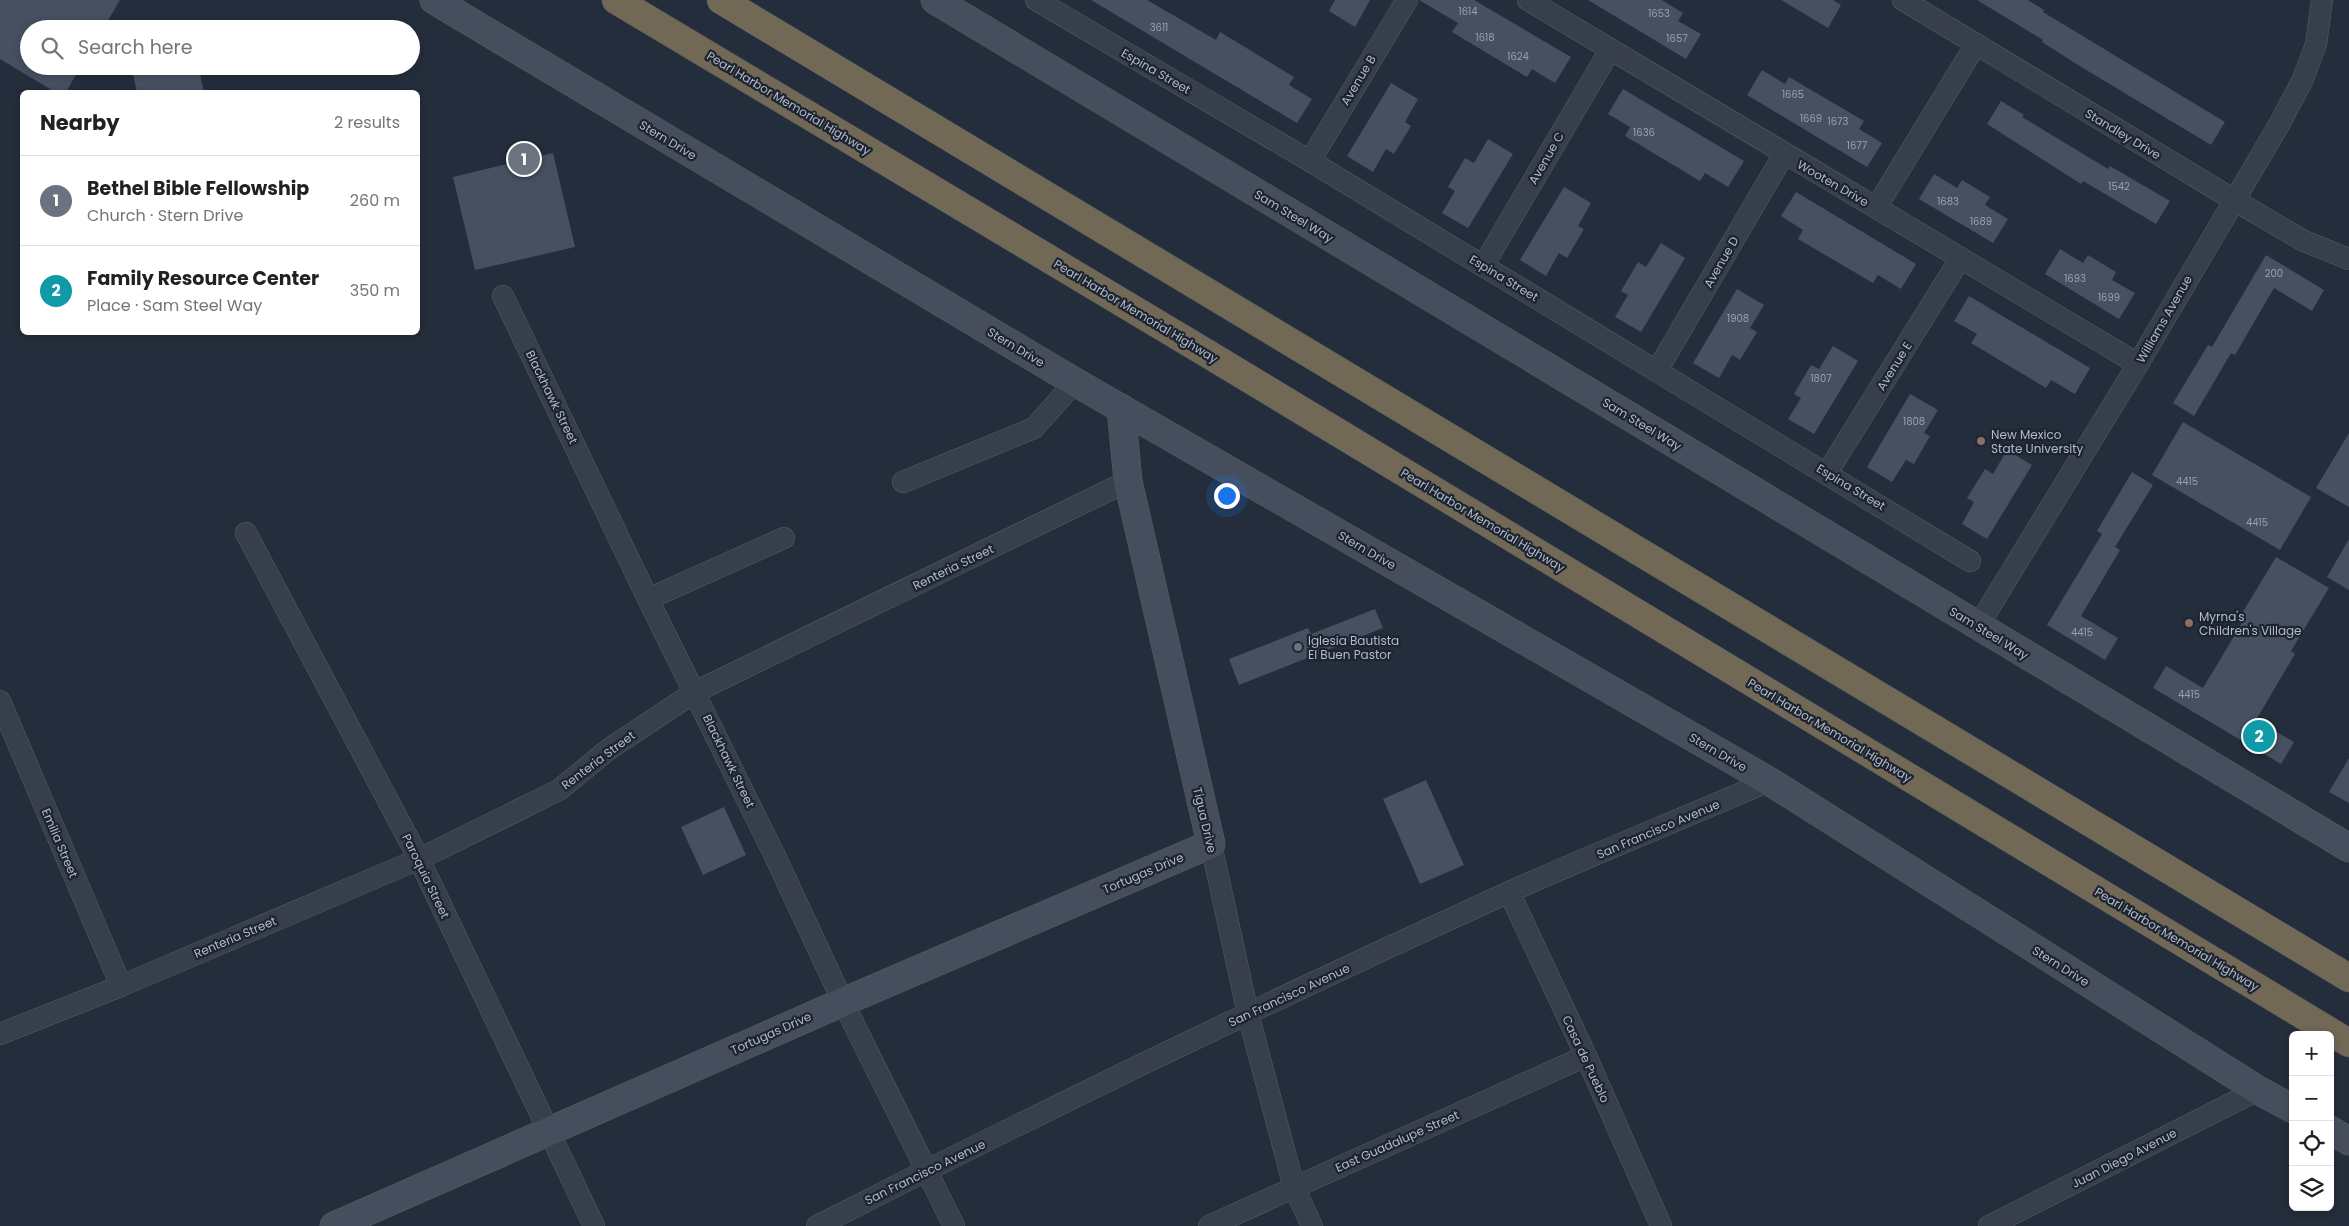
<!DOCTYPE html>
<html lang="en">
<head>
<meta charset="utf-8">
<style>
  body { margin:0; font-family:Poppins,sans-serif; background:#f6f6f6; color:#202124 }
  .controls { position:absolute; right:15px; bottom:15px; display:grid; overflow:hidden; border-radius:8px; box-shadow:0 2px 8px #0003 }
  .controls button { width:45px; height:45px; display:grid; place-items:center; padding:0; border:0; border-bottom:1px solid #e0e0e0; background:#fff; color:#202124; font:25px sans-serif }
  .you { position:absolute; left:1226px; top:495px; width:18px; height:18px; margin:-12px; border:4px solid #fff; border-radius:50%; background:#1a73e8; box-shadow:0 0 0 8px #1a73e833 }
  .badge { display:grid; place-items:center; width:32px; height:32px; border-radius:50%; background:#516181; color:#fff; font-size:16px; font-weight:700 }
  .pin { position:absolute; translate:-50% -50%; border:2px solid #fff; box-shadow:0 1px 5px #0006 }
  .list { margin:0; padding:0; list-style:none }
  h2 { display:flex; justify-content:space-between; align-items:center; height:65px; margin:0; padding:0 20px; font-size:21px }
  h2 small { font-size:16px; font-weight:400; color:#757577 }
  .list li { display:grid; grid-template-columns:32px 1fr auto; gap:15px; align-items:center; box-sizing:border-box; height:90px; padding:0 20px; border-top:1px solid #e0e0e0 }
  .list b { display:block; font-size:19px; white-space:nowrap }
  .list p { margin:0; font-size:16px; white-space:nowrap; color:#757577 }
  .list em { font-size:16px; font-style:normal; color:#757577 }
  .icon { flex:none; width:28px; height:28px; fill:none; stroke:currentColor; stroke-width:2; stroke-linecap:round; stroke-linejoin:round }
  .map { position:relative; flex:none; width:2349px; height:1226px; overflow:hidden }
  .search { position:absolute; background:#fff; box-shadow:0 2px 8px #0003; left:20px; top:20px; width:400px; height:55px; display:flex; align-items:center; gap:12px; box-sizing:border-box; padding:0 18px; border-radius:28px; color:#757577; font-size:19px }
  .panel { position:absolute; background:#fff; box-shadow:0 2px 8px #0003; left:20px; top:90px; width:400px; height:245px; border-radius:8px }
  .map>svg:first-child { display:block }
  .building { fill:#465060 }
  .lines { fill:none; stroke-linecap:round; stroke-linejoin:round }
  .street-casing { stroke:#565d6a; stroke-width:22 }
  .secondary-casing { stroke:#565d6a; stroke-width:29 }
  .highway-casing { stroke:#434a57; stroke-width:29 }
  .street { stroke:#383f4c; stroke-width:21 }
  .secondary { stroke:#464e5e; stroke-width:28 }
  .highway { stroke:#716856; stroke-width:28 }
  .education-dot { fill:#8d6e63; stroke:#1d2431; stroke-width:2 }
  .worship-dot { fill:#6b7280; stroke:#1d2431; stroke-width:2 }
  .labels { text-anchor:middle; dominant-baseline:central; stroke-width:4.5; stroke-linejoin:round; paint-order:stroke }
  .number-label { font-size:10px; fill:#98a0ad }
  .street-label { font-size:12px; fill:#b4bac7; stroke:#1d2431 }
  .poi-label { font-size:12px; fill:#b4bac7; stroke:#1d2431; text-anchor:start }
</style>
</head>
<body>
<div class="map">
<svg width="2349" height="1226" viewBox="0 0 2349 1226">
  <rect width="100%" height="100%" fill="#242d3b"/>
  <!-- building -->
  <g class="building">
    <path d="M0 0H120L103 29H29V66H81L66 92H55L0 59Z"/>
    <path d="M1091 0H1147L1216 40 1220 32 1294 77 1289 85 1312 99 1297 123Z"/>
    <path d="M1335 0H1370L1355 27 1329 11Z"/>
    <path d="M1419 0H1474L1571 57 1555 83 1532 69 1527 77 1452 32 1458 23Z"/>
    <path d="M1588 0H1662L1683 13 1678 21 1701 34 1686 59Z"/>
    <path d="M1781 0H1833L1841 5 1828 28Z"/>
    <path d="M1977 0H2028L2044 10 2043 12 2225 122 2211 145 2078 65 2042 42 2043 40Z"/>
    <path d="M131 66H198L204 92H137Z"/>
    <path d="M1762 70 1785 84 1789 77 1864 121 1859 129 1882 143 1867 167 1747 95Z"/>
    <path d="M1391 83 1418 99 1405 122 1411 126 1394 154 1386 149 1373 172 1347 156Z"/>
    <path d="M1623 89 1744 161 1728 187 1705 173 1700 181 1625 136 1630 127 1608 114Z"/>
    <path d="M2001 101 2024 115 2022 117 2108 169 2110 166 2170 201 2156 224 2083 181 2081 184 1987 124Z"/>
    <path d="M1488 139 1513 154 1468 228 1442 213 1455 191 1448 187 1465 158 1474 163Z"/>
    <path d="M553 153 575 247 475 270 453 177Z"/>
    <path d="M1934 174 1957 188 1962 180 1990 197 1985 205 2008 219 1993 243 1919 199Z"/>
    <path d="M1564 187 1591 203 1578 226 1584 229 1567 258 1559 253 1546 276 1520 260Z"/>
    <path d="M1796 192 1916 264 1901 289 1878 275 1873 283 1798 239 1803 230 1781 216Z"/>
    <path d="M1661 243 1685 258 1641 332 1615 317 1628 295 1621 291 1638 262 1646 267Z"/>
    <path d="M2060 249 2083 263 2088 255 2116 272 2112 280 2135 293 2119 319 2045 274Z"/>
    <path d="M2266 255 2324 290 2312 311 2274 288 2235 355 2231 353 2194 416 2173 403 2208 345 2212 347Z"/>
    <path d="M1737 289 1764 305 1750 328 1757 332 1740 360 1732 355 1719 378 1693 363Z"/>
    <path d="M1969 296 2090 368 2075 394 2051 380 2046 388 1971 343 1977 334 1954 321Z"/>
    <path d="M1833 346 1858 361 1814 434 1788 419 1801 398 1794 394 1811 365 1819 369Z"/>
    <path d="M1910 394 1938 410 1924 433 1930 436 1914 464 1906 460 1892 482 1867 467Z"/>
    <path d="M2183 422 2311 497 2280 550 2152 475Z"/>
    <path d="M2349 433V507L2316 488Z"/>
    <path d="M2007 450 2032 465 1987 539 1962 524 1974 502 1967 498 1985 469 1993 474Z"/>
    <path d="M2132 472 2153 485 2115 547 2120 550 2081 616 2118 638 2105 660 2047 625 2102 534 2097 531Z"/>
    <path d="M2349 539V590L2327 577Z"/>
    <path d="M2276 557 2329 588 2291 651 2295 654 2256 720 2294 742 2281 764 2153 688 2166 666 2203 688 2245 618 2241 615Z"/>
    <path d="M1375 609 1383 628 1239 685 1229 659 1308 628 1311 634Z"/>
    <path d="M2349 758V803L2329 792Z"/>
    <path d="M1426 780 1464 865 1420 884 1383 799Z"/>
    <path d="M724 807 746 855 703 875 681 827Z"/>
  </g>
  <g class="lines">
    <defs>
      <g id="street">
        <path d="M1036 0 1310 161 1970 561"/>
        <path d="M1528 0 2138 364"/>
        <path d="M1903 0 2234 200 2304 241 2349 259"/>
        <path d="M1310 161 1407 0"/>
        <path d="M1876 208 1976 44"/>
        <path d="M1483 266 1610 50"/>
        <path d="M503 296 648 599 774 854 843 1002 954 1226"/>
        <path d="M1658 369 1784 154"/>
        <path d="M1827 473 1960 259"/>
        <path d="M903 482 1034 428 1075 382"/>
        <path d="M246 533 419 859 594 1226"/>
        <path d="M648 599 784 538"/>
        <path d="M1978 626 2138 364 2280 123 2303 79 2316 44 2322 0"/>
        <path d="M0 701 121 986"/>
        <path d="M1211 844 1248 1014 1294 1187 1312 1226"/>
        <path d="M1509 892 1586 1056 1661 1226"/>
        <path d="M0 1034 121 986 419 859 559 790 609 749 695 692 1128 481"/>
        <path d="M817 1226C1044 1110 1274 999 1507 893 1593 854 1682 819 1769 781"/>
        <path d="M1209 1226 1586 1056"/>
        <path d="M1989 1226 2258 1090"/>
      </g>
      <g id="secondary">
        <path d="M434 0 1075 382 1769 781 2258 1090 2293 1109"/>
        <path d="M935 0 2349 848"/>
        <path d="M2330 1130 2349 1141"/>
        <path d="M334 1226 843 1002 1211 844 1128 481 1121 408"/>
      </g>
      <g id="highway">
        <path d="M616 0 1203 351 2349 1043"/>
        <path d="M721 0 2349 978"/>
      </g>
    </defs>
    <!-- street casing -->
    <use href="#street" class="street-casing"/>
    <!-- secondary casing -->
    <use href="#secondary" class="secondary-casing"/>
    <!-- highway casing -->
    <use href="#highway" class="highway-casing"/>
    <!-- street -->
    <use href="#street" class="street"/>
    <!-- secondary -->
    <use href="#secondary" class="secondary"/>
    <!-- highway -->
    <use href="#highway" class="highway"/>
  </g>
  <!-- markers -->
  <g class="education-dot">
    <circle cx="1981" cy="441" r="5"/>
    <circle cx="2189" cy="623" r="5"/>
  </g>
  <circle class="worship-dot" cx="1298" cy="647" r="5"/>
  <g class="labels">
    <!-- number labels -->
    <g class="number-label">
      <text x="1468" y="11">1614</text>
      <text x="1659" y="13">1653</text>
      <text x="1159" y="27">3611</text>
      <text x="1485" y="37">1618</text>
      <text x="1677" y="38">1657</text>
      <text x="1518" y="56">1624</text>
      <text x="1793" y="94">1665</text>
      <text x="1811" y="118">1669</text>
      <text x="1838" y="121">1673</text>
      <text x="1644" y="132">1636</text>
      <text x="1857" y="145">1677</text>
      <text x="2119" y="186">1542</text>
      <text x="1948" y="201">1683</text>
      <text x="1981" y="221">1689</text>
      <text x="2274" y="273">200</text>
      <text x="2075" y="278">1693</text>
      <text x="2109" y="297">1699</text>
      <text x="1738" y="318">1908</text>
      <text x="1821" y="378">1807</text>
      <text x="1914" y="421">1808</text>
      <text x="2187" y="481">4415</text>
      <text x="2257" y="522">4415</text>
      <text x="2082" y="632">4415</text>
      <text x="2189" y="694">4415</text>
    </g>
    <!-- street labels -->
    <g class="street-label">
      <text transform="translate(1156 71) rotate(30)">Espina Street</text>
      <text transform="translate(1358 80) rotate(-59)">Avenue B</text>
      <text transform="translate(789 103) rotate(31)">Pearl Harbor Memorial Highway</text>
      <text transform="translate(2123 134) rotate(31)">Standley Drive</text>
      <text transform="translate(668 140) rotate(31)">Stern Drive</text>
      <text transform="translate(1546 158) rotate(-60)">Avenue C</text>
      <text transform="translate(1833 183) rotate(30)">Wooten Drive</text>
      <text transform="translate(1294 216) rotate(31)">Sam Steel Way</text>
      <text transform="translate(1721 262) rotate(-60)">Avenue D</text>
      <text transform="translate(1504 278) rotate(31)">Espina Street</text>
      <text transform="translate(1136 311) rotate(31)">Pearl Harbor Memorial Highway</text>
      <text transform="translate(2164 319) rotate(-60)">Williams Avenue</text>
      <text transform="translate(1016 347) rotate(31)">Stern Drive</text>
      <text transform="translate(1894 366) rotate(-58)">Avenue E</text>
      <text transform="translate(552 397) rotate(64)">Blackhawk Street</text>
      <text transform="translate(1642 424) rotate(31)">Sam Steel Way</text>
      <text transform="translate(1851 487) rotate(31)">Espina Street</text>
      <text transform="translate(1483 520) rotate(31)">Pearl Harbor Memorial Highway</text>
      <text transform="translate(1367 550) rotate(30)">Stern Drive</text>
      <text transform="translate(953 567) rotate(-26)">Renteria Street</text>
      <text transform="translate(1989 633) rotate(31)">Sam Steel Way</text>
      <text transform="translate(1830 730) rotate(31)">Pearl Harbor Memorial Highway</text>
      <text transform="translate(1718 752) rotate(30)">Stern Drive</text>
      <text transform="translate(598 760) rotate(-37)">Renteria Street</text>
      <text transform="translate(729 761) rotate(64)">Blackhawk Street</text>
      <text transform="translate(1205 820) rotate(77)">Tigua Drive</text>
      <text transform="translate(1658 829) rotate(-23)">San Francisco Avenue</text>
      <text transform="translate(60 843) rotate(67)">Emilia Street</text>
      <text transform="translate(1143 873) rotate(-23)">Tortugas Drive</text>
      <text transform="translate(426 876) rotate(64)">Paroquia Street</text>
      <text transform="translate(235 937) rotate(-23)">Renteria Street</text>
      <text transform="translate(2177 939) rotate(31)">Pearl Harbor Memorial Highway</text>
      <text transform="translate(2061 966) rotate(32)">Stern Drive</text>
      <text transform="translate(1289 995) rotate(-25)">San Francisco Avenue</text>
      <text transform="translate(771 1033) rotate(-24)">Tortugas Drive</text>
      <text transform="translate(1586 1059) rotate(65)">Casa de Pueblo</text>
      <text transform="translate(1397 1141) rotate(-24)">East Guadalupe Street</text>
      <text transform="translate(2124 1158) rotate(-27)">Juan Diego Avenue</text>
      <text transform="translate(925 1172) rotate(-26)">San Francisco Avenue</text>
    </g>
    <!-- poi labels -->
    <g class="poi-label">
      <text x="1991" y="434">New Mexico<tspan x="1991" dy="14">State University</tspan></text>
      <text x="2199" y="616">Myrna's<tspan x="2199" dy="14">Children's Village</tspan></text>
      <text x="1308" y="640">Iglesia Bautista<tspan x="1308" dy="14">El Buen Pastor</tspan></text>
    </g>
  </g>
</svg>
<div class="controls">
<button>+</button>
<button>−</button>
<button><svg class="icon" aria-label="locate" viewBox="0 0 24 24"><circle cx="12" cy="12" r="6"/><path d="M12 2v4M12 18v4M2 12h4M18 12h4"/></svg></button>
<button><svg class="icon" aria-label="layers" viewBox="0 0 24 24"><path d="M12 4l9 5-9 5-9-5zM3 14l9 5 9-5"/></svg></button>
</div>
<div class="you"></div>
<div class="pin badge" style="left:524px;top:159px;background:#6b7280">1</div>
<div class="pin badge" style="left:2259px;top:736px;background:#0f9aa8">2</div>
<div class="search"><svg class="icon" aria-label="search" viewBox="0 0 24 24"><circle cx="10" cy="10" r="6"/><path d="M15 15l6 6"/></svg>Search here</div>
<section class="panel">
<h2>Nearby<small>2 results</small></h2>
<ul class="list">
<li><span class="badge" style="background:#6b7280">1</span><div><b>Bethel Bible Fellowship</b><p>Church · Stern Drive</p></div><em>260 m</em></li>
<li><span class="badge" style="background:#0f9aa8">2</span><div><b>Family Resource Center</b><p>Place · Sam Steel Way</p></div><em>350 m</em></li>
</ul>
</section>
</div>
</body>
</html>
